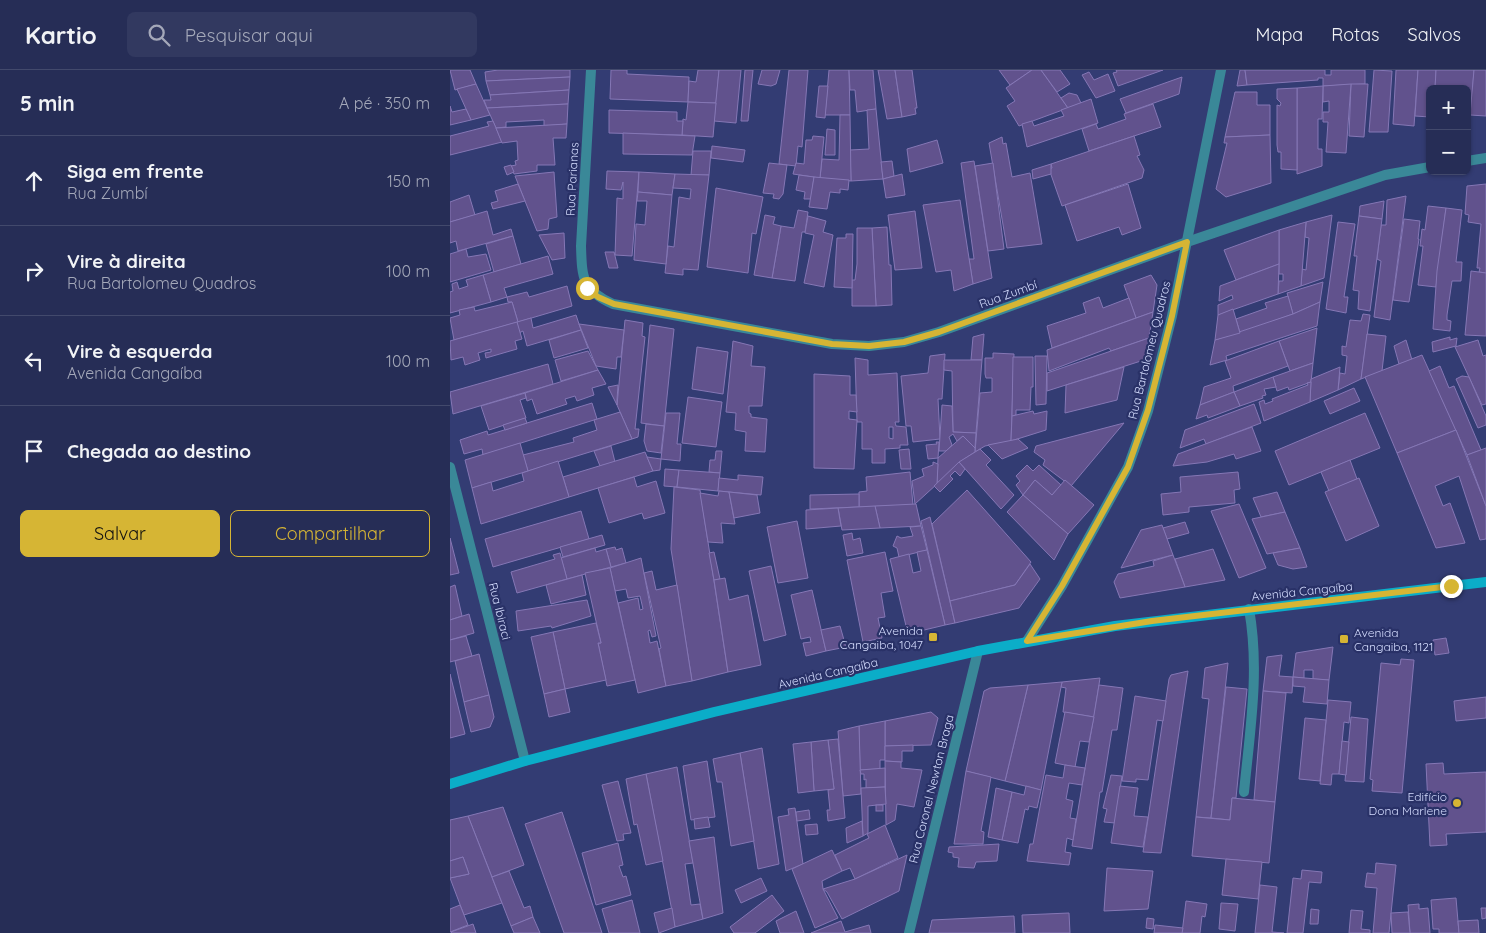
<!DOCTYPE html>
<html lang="pt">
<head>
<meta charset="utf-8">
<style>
  body { margin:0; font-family:Quicksand,sans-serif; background:#323960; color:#f1f3f6 }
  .controls { position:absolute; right:15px; top:15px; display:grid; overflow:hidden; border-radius:8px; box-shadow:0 1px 4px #0004 }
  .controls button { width:45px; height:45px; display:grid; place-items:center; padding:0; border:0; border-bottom:1px solid #42496c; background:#262d56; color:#f1f3f6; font:25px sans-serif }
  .stop { position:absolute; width:15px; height:15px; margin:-11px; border:4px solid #d6b534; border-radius:50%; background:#fff }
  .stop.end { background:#d6b534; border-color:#fff; box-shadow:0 1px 5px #0008 }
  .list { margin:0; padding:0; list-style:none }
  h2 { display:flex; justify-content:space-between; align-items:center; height:65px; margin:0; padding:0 20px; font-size:21px }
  h2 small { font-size:16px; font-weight:400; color:#a4a8b9 }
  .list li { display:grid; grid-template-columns:32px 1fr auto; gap:15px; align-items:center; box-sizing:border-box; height:90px; padding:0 20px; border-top:1px solid #42496c }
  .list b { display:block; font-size:19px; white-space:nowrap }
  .list p { margin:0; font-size:16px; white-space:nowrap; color:#a4a8b9 }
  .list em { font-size:16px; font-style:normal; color:#a4a8b9 }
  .actions { display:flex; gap:10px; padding:15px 20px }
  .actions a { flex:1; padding:11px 0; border:1px solid #d6b534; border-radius:8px; text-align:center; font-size:18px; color:#d6b534 }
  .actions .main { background:#d6b534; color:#111 }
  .icon { flex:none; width:28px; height:28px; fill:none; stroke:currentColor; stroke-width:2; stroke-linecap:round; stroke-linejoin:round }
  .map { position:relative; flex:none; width:1036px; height:863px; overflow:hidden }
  header { display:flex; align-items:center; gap:30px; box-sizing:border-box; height:70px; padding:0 25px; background:#262d56; border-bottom:1px solid #42496c }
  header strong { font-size:24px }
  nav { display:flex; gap:28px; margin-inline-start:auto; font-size:18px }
  .search { width:350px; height:45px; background:#323960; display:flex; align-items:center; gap:12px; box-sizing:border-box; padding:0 18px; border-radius:8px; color:#a4a8b9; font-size:19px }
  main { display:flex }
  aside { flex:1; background:#262d56 }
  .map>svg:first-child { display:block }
  .building { fill:#61528d; stroke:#8577b5; fill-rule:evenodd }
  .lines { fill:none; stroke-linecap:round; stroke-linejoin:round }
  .lane { stroke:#3a8898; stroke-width:10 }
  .street { stroke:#3a8898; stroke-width:10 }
  .secondary { stroke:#0badc8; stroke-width:10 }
  .route { stroke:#d6b534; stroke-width:6 }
  .poi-dot { fill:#d6b534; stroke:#293167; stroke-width:2 }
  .labels { text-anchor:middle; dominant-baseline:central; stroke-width:4.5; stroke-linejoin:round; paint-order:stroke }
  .street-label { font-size:12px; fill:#d4dcfe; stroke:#293167 }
  .poi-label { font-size:12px; fill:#d4dcfe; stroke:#293167; text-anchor:end }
</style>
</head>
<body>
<header>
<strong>Kartio</strong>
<div class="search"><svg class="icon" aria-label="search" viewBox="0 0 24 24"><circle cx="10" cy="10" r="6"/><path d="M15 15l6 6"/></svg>Pesquisar aqui</div>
<nav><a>Mapa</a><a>Rotas</a><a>Salvos</a></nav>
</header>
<main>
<aside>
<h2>5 min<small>A pé · 350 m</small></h2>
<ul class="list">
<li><svg class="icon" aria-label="ahead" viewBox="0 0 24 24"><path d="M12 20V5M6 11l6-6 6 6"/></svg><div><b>Siga em frente</b><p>Rua Zumbí</p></div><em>150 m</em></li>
<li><svg class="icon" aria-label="right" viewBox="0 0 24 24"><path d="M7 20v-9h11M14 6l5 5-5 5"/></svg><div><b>Vire à direita</b><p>Rua Bartolomeu Quadros</p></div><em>100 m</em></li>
<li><svg class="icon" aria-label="left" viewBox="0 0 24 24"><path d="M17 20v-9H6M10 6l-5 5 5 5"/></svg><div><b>Vire à esquerda</b><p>Avenida Cangaíba</p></div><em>100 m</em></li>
<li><svg class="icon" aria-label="arrive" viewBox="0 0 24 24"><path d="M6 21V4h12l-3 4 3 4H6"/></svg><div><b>Chegada ao destino</b></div></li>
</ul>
<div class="actions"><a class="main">Salvar</a><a>Compartilhar</a></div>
</aside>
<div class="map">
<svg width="1036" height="863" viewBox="0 0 1036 863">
  <rect width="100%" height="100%" fill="#333c73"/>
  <!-- building -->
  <g class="building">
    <path d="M0 0H20L26 14 5 20Z"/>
    <path d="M48 0H120V7L36 11 35 2Z"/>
    <path d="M161 0H177V4L239 7 238 32 160 29Z"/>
    <path d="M248 0H269L266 33 238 32 239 11 246 12Z"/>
    <path d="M269 0H291L286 53 264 51Z"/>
    <path d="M295 0H303L298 51H291Z"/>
    <path d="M312 0H330L326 14 321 16 308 14Z"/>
    <path d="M339 0H358L352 77 348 76 346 96 329 94Z"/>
    <path d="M379 0H399L400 45H375Z"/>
    <path d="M399 0H423L426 39 407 42 405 20H400Z"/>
    <path d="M428 0H445L452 47 437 49Z"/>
    <path d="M445 0H462L467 38H465L466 44 452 47Z"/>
    <path d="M549 0H582L560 15Z"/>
    <path d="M582 0H591L618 38 569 56 557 36 565 31 556 18Z"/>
    <path d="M591 0H610L620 14 607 22Z"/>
    <path d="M666 0H713L668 16 663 3 667 2Z"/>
    <path d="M790 0H795L797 15 787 16Z"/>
    <path d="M795 0H875V5H881V0H915V14L873 16V8H868V10L797 15Z"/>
    <path d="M924 0 942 1 938 62H919Z"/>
    <path d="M946 0H968L964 56 943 54Z"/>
    <path d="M968 0H986L985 19H980V47L965 46Z"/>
    <path d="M986 0H1024L1021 41H1017V19H985Z"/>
    <path d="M1024 0H1036V46L1020 45Z"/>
    <path d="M639 2 644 10 658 4 665 21 646 28 632 5Z"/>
    <path d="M120 7 119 20 40 25 36 11Z"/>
    <path d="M732 7 729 24 676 43 670 29Z"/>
    <path d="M26 14 40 45 21 50 7 19Z"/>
    <path d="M901 14H918L914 67 899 66Z"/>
    <path d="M901 14 896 83 876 82 878 52H873V42H879V31L873 32V16Z"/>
    <path d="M369 16H378L375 48 366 47Z"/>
    <path d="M873 16 872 49H868V79H872V96L847 104V18Z"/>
    <path d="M847 18V100L831 99V82H828L827 75V35L830 36 831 33 827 29V19Z"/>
    <path d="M119 20 118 34 37 38 34 30H41L40 25Z"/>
    <path d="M785 22H807V35H820V65L775 67Z"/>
    <path d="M619 23 627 25 631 33 618 38 611 28Z"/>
    <path d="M641 29 648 53 577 77 572 54 582 51 584 56 614 46 611 40Z"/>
    <path d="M238 32 266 33 263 67 232 65 233 49 236 50Z"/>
    <path d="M118 34 117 54 94 56V50L56 52V57L46 58 37 38Z"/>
    <path d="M703 34 711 57 639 81 632 59 646 54 648 59 676 49 674 44Z"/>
    <path d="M0 36 2 42 16 39 21 50 0 55Z"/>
    <path d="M426 39 433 109 401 111 400 80 419 79 417 40Z"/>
    <path d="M159 40 227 42V51H233L232 65 159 63Z"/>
    <path d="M390 45H400L401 111 370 108 372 89 389 90Z"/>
    <path d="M43 51 52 72 0 85V66L39 56 37 52Z"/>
    <path d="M117 54 116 68H103L105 95H87V101L64 104 61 96 66 95 65 91 68 90 67 71 52 73 46 58Z"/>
    <path d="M377 59 385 60V85H375Z"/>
    <path d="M173 63 245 66 242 85 173 84Z"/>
    <path d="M820 65 821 113 776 127 766 119 777 73H774L775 67Z"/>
    <path d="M363 66 374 67 370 108 343 104 346 93 354 94 356 70H362Z"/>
    <path d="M684 66 690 85 687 86 694 100 692 108 612 136 599 99 602 98 601 94Z"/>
    <path d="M552 67 553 74 556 73 562 107 580 103 592 174 557 178 539 73Z"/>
    <path d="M487 70 493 93 460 102 457 79Z"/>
    <path d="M262 76 295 80 293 92 261 88Z"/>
    <path d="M243 81H261L259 105H241Z"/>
    <path d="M442 91 444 106 433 109 431 92Z"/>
    <path d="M524 91 542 208 523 214 519 189H524L511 93Z"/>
    <path d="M319 93 337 95 333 124 329 129 323 128 324 124 313 123Z"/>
    <path d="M543 93 554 179 538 181 525 96Z"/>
    <path d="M601 94V104L583 109 582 100Z"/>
    <path d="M61 95 64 102 57 105 54 97Z"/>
    <path d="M157 101 189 102 182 186 165 185 167 128 173 129V112L171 120 156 119Z"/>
    <path d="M104 102 107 147 99 149 98 159 87 161 65 106Z"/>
    <path d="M189 102 225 104 222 125 188 122Z"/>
    <path d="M225 104 259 105 248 200 233 199V205L215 203 218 176 224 177 229 127 240 129 241 119 223 118Z"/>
    <path d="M452 104 455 125 436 128 433 109Z"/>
    <path d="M349 105 364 107 361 129H354L355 122 346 120Z"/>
    <path d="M364 107 399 110 398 120 390 119V123L380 122 377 139 359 137Z"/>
    <path d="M68 114 75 131 43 139 41 133 48 131 45 121Z"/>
    <path d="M678 114 691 158 672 165 669 157 627 171 615 135Z"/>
    <path d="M1036 114V203L1029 202 1030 198H1027L1031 154 1018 152 1019 145 1015 144 1017 116Z"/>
    <path d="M266 118 313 127 306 164 302 163 298 203 257 197Z"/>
    <path d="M188 122 222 125 216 194 184 190 186 154 195 155 197 131H187Z"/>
    <path d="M19 125 25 145 0 152V132Z"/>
    <path d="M956 126 940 250 924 247 931 191 927 189 931 155H936L937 130Z"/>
    <path d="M510 130 523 214 504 221 501 200 486 202 473 135Z"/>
    <path d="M934 131 932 149 909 146 910 136Z"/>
    <path d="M978 136 996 138 986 217 968 215 973 176H970L972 159 975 160Z"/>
    <path d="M996 138 1012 140 1006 192H1012L1011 211H1002L997 245V250L1001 251 1000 261 983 259 987 201Z"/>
    <path d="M348 140 358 142 355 162H352L345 211 322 208 331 156 344 158Z"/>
    <path d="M37 141 43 165 61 159 63 166 8 181 6 171 0 173V152Z"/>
    <path d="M465 141 472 198 445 200 438 145Z"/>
    <path d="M315 145 325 147 323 154 331 156 322 208 304 205Z"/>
    <path d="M882 145 874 208 851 216 852 199 856 200 859 168 855 167 856 152Z"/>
    <path d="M358 146 376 151 373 162 383 165 374 217 354 213 364 165 355 163Z"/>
    <path d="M909 146 932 149 920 241 908 239 909 221 903 220 907 186H904Z"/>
    <path d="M954 149 970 151 968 169H969L959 232 943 230Z"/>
    <path d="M856 152 851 216 828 224 829 211H833V204H829V160Z"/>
    <path d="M888 152 905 154 894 227H898L896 243 876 239Z"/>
    <path d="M437 157 439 195H441L442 235 426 236 422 158Z"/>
    <path d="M407 158H422L426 236H402V210H405L407 194Z"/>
    <path d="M829 160V194L786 210 774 180Z"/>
    <path d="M114 163 115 188 102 190 89 165Z"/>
    <path d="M396 164H403L402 218 384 217 387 168H396Z"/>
    <path d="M63 166 71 194 44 202 36 174Z"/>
    <path d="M16 179 18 187 36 184 41 200 0 212V184Z"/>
    <path d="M155 182H164L168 198H159Z"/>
    <path d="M98 186 103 204 54 218 57 227 41 232 33 205Z"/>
    <path d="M829 194 828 224 768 245V235L783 229 782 225 769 231 770 216Z"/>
    <path d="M1021 201 1036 203V266L1015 265Z"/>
    <path d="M33 205 41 232 0 243V222L3 221 2 214 7 212 9 219 18 216 16 210Z"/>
    <path d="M701 205 707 215 703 242 686 248 674 215Z"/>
    <path d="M873 212 870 232 843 244 837 223Z"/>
    <path d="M117 216 122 236 68 252 62 232H58L57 227 77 222 79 227Z"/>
    <path d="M838 226 843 244 790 263 786 249 817 238 815 233Z"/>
    <path d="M649 227 653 238 679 228 686 248 602 278 597 256 636 243 633 233Z"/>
    <path d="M62 232 68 252 4 270 0 248 10 245 9 240 24 237 25 241Z"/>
    <path d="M870 232 867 256 776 286 777 290 760 295 765 270 843 244Z"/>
    <path d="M783 239 790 263 765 270 768 245Z"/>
    <path d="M703 242 699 268 661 281 659 278 599 301 597 280Z"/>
    <path d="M913 244 920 245 911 309 888 320 890 303 895 304 897 286 892 285V276L896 277 900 250 911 251Z"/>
    <path d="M126 245 131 260 77 276 73 261 69 263 67 252 81 248 83 258Z"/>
    <path d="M175 250 193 253 192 266 195 267 185 359H189L188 367 182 369 167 335Z"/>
    <path d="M67 252 72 269 65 271 67 279 36 288 35 283 41 282V279L28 283 30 290 15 295 13 287 1 290 0 271Z"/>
    <path d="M129 254 174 260 171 287H167L166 299 146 296Z"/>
    <path d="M200 255 224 259 214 356 191 353Z"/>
    <path d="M867 258 863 293 840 301 829 271Z"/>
    <path d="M131 260 138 278 104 288 99 270Z"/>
    <path d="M534 264 532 290H521L523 267Z"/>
    <path d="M917 264 936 266 932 301 911 309Z"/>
    <path d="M1000 267V270L1007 268 1006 276 983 282 982 272Z"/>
    <path d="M699 268 694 290 597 321V303Z"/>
    <path d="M956 270 962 290 949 294 944 276Z"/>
    <path d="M1028 270 1033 286 1036 285V334L1032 335 1005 277Z"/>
    <path d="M283 271 303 276 301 296 315 297 312 336H299V343L301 344V347L317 349 315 382 295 381 296 362 285 360 286 343 276 342Z"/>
    <path d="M829 271 838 296 783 316 784 322 750 335 754 317 781 308 775 291Z"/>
    <path d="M247 277 278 282 273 324 242 319Z"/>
    <path d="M138 281 148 300 111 311 105 290Z"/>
    <path d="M543 283 564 284 561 371 535 376 525 382 530 323 542 322V308H536L535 304V288H543Z"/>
    <path d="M495 284 492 329H488L490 369 463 372 461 356H456L451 306 478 303 480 286Z"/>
    <path d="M972 285 1006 360 947 383 915 307Z"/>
    <path d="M585 286H597L596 334 586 335Z"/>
    <path d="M563 287H583V317H581L580 340H566V345L562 346Z"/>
    <path d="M405 288 418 290V305L447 303 449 352H445L446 356 456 357 458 375H450V378L435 379V393H422V379H412V352H407ZM439 357H443V369L439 368Z"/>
    <path d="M494 290H532L526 363 503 362 502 301 494 300Z"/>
    <path d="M863 293 861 312 839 320 838 317 827 321 823 307Z"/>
    <path d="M98 294 103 314 3 344 0 322Z"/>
    <path d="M990 296 999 318 1004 316 1031 380 1017 385 979 301Z"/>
    <path d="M674 297 667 330 615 343 616 315Z"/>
    <path d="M890 297 888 320 860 332 861 309Z"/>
    <path d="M148 300 156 314 142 318 144 325 127 331 125 326 115 329 117 334 87 344 82 329 77 331 75 323Z"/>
    <path d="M364 304 400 306V325H406L407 342 399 341V349L407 350 404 399 364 398Z"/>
    <path d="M1012 306 1019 307 1036 346V355L1028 358 1006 309Z"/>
    <path d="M823 307 826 317 814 319 816 325 812 326 813 328 790 336 784 322Z"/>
    <path d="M861 312 860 332 814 351 809 332 814 330 815 334 823 331 822 329 858 315 857 313Z"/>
    <path d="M168 315 167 330V335L158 317Z"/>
    <path d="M904 318 910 331 880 344 874 331Z"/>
    <path d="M784 322 790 336 758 348 757 345 746 349 750 335Z"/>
    <path d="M75 323 76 328 70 330 76 348 39 360 31 336Z"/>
    <path d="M238 327 272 332 266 377 232 373Z"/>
    <path d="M142 333 147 349 33 385 32 379 14 384 10 370 37 361 38 365Z"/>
    <path d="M804 334 811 353 756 374 754 369 730 378 735 360Z"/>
    <path d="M492 335 502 336 503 362 526 363 525 378 513 366 507 371 503 364 499 367 502 375 496 381H489Z"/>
    <path d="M583 341 584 344 597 341 596 360 561 371 562 346Z"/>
    <path d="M170 342 182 369 78 401 73 385 124 372 123 368 147 360 144 350Z"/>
    <path d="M216 343H230L227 374H231L230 391 211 389Z"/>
    <path d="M915 343 930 378 839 415 825 381Z"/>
    <path d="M75 348 77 353 55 360 53 355Z"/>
    <path d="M674 353 621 416 593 395 595 390 584 382 586 376Z"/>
    <path d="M196 354 214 356 211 383 197 381 194 371Z"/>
    <path d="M802 357 811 381 786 389 784 384 757 392 723 396 728 384Z"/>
    <path d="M1006 360 1036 436V469L1030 470 1009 406 985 416 993 436 1000 433 1015 473 986 478 947 383Z"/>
    <path d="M513 366 525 378V382L508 393 487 414 488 388Z"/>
    <path d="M568 369 578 378 552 389 538 375Z"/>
    <path d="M486 372H489L488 388 478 389 476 375 487 374Z"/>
    <path d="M70 373 78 401 22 418 15 390Z"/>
    <path d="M161 376 165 392 150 396 144 381Z"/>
    <path d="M1036 378V436L1017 385Z"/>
    <path d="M459 379 461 399H451L449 380Z"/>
    <path d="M530 379 541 390 536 395 564 425 551 439 509 392Z"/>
    <path d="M266 381H272L270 403 259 402 260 390H265Z"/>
    <path d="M195 382 203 401 119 427 113 407Z"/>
    <path d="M197 387 211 389 210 400 203 401Z"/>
    <path d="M900 390 907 409 879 421 871 402Z"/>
    <path d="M108 391 119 427 31 454 22 418 41 412 43 421 74 411 72 403Z"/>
    <path d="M483 392 488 394 487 414 465 434 462 411 474 406 472 399 483 395Z"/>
    <path d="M509 392 515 399 510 406 505 401 500 406 503 409 490 422 484 416Z"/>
    <path d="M577 395 583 401 589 395 611 415 602 425 585 410 573 425 566 415 570 411 566 406Z"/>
    <path d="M215 399 229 400 227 417 214 416Z"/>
    <path d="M229 400 270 403 268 421 227 417Z"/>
    <path d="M460 402 463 435 409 437V422L417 421 416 407Z"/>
    <path d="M788 402 790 419 784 420 785 433 739 437V442L713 445 711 424 731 422 730 407Z"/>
    <path d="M288 405 313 407 311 425 268 421 269 408 288 410Z"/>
    <path d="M184 407 187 417 206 411 215 443 194 449 192 443 159 453 148 418Z"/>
    <path d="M909 408 929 456 896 471 875 422Z"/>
    <path d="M585 410 602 425 615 410 644 435 618 464 573 425Z"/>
    <path d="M224 417 250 420 278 602 242 611 221 479Z"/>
    <path d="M517 420 581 492 565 515 500 531 482 454Z"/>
    <path d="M269 421 279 422 285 454 271 453 273 473 258 472 250 423 268 426Z"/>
    <path d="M279 422 307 425 310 443 284 448Z"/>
    <path d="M827 422 835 442 811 447 803 428Z"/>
    <path d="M409 424V437L360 439V425Z"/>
    <path d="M573 425 618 464 604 490 557 442Z"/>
    <path d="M466 434 471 456 430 458 425 436Z"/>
    <path d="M789 434 816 498 789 508 761 441Z"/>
    <path d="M425 436 430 458 392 460 388 438Z"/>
    <path d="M388 438 391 456 356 459V440Z"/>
    <path d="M131 441 139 469 43 497 35 469Z"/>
    <path d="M835 442 850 478 817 484 802 449Z"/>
    <path d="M480 447 505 553 495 555 471 451Z"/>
    <path d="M347 451 358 508 328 513 317 457Z"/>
    <path d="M735 452 739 463 717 469 713 458Z"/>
    <path d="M712 455 723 485 671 498 691 460Z"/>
    <path d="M471 456 477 480 449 487 447 478 443 476 447 466 451 468 463 466 460 457Z"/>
    <path d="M402 463 403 470 410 468 413 483 397 486 393 465Z"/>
    <path d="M152 465 155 475 113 487 110 477Z"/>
    <path d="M0 468 9 503 0 505Z"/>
    <path d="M165 477 166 480 172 478 176 493 161 497 156 479Z"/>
    <path d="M145 478 146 482 156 479 161 497 117 509 111 488Z"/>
    <path d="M850 478 857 497 843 499 828 495 823 483Z"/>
    <path d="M763 479 775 510 735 517 725 489Z"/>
    <path d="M477 480 495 555 470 561 469 557 457 560 440 489 459 484 463 503 471 501 467 482Z"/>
    <path d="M264 482 270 509 264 510 259 483Z"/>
    <path d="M435 482 443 521 431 523 435 547 428 548 432 568 413 572 397 490Z"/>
    <path d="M110 483 117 509 67 523 61 502 105 489 103 485Z"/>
    <path d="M723 485 735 517 670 528 664 512 668 504 704 496 703 491Z"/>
    <path d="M191 488 206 566 202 567 200 560 198 561 200 573 207 571 216 616 188 623 168 533 188 528 190 540 193 539 190 526 178 528 176 519 165 521 160 498Z"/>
    <path d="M580 494 590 509 569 538 505 553 500 531 565 515Z"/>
    <path d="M321 496 336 565 314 571 299 501Z"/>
    <path d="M160 498 185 610 157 616 148 573H151L135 503Z"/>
    <path d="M202 501 206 520 227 515 242 611 216 616 209 579 211 578 194 503Z"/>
    <path d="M132 505 136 525 101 534 96 515Z"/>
    <path d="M275 508 279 530 298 525 311 595 278 602 264 510Z"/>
    <path d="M5 515 12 546 0 550V517Z"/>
    <path d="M362 520 376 581 356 586 353 573 361 572 360 567 351 569 341 525Z"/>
    <path d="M137 530 141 546 102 558 101 556 68 561 66 541Z"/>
    <path d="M19 544 24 563 0 570V550Z"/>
    <path d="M146 553 151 573H148L156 610 115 619 103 562Z"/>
    <path d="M390 556 396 577 376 581 371 560Z"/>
    <path d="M103 562 115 619 94 624 81 567Z"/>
    <path d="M16 566 22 586 0 592V570Z"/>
    <path d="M996 568 999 583 985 585 983 570Z"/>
    <path d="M883 577 879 610 863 609V600H854V608L843 607 846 583Z"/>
    <path d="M29 584 39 625 14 632 5 591Z"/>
    <path d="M832 585 829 606 843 607 842 623 813 621 817 587Z"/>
    <path d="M951 589 964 590 952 723 922 721 923 710 920 709 931 593 950 595Z"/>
    <path d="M778 593 761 748 746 747 759 629 752 628 755 598Z"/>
    <path d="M738 601 711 783 693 782 719 609 721 605Z"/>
    <path d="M0 604 15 664 0 668Z"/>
    <path d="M843 607 879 610 877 634 853 632 855 617 843 616Z"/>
    <path d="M650 608 644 647 613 642 616 618 611 617 612 612Z"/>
    <path d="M612 612 591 720 555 711 578 615Z"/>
    <path d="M578 615 555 711 516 701 534 621 540 618Z"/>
    <path d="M649 615 673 618 667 660H662L652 722H650L642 779 622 776Z"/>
    <path d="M776 617 797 619 786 728H782L780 750 761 748Z"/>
    <path d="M115 619 120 642 99 647 94 624Z"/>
    <path d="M813 621 836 623 825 732 804 730Z"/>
    <path d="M39 625 44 647 40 657 21 662 14 632Z"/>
    <path d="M685 626 716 631 713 651 707 650 698 710 686 709V712L672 711Z"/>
    <path d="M1036 627V648L1006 651 1004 631Z"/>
    <path d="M878 630 901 632 899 653 894 652 889 704H882L881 715 870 714Z"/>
    <path d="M481 642 488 648 481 675 435 676V651Z"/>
    <path d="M615 642 644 647 639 672 630 671 625 697 605 693Z"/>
    <path d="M901 647 918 649 914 712 895 711Z"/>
    <path d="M855 648 876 650 870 711 849 709Z"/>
    <path d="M435 651V690H430V699L410 700 409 656Z"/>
    <path d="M409 656 411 724 393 726 388 661Z"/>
    <path d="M388 669 395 748 378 751 377 740H380L378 720 384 719 378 670Z"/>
    <path d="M378 670 384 719 364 721 361 672Z"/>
    <path d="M892 671 899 672 896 705 889 704Z"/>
    <path d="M361 672 364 721 348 723 343 674Z"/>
    <path d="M463 675V681H452V692L435 691V676Z"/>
    <path d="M312 678 329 794 308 799 290 683Z"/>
    <path d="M290 683 304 771 281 776 272 712H267L263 689Z"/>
    <path d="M257 691 265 747 241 750 233 696Z"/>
    <path d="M435 691 451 692V698L472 700 464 737 447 734 445 750 436 755Z"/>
    <path d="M993 693 994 704 1036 702V762L996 764 997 775 980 776 976 694Z"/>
    <path d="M615 695 635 698 632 715 619 713 616 729 623 731 620 748 626 749 623 770 617 768 615 782 621 783 619 795 577 791 580 774H583L596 705 613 708Z"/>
    <path d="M227 697 243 793 235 794 241 835 250 834 253 849 225 857 196 704Z"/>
    <path d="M435 698V717L416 718V709L414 710V704H411L410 700Z"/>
    <path d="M516 701 541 707 531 761 534 762 533 774H504Z"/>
    <path d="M196 704 213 791 196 795 187 754 184 755 176 709Z"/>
    <path d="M661 705 672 706 665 753 654 752 657 739 653 738Z"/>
    <path d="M168 711 181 763 173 764 174 770 167 771 152 715Z"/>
    <path d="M576 716 591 720 587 738 579 736 578 740 575 739 568 773 552 770 562 722 574 725Z"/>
    <path d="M670 716 688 718 684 746 698 747 693 777 661 773Z"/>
    <path d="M435 717 436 734 418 736V763L413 766 411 718Z"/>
    <path d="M546 718 562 722 552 770 538 767Z"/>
    <path d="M782 728 825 732 819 793 742 786 746 747 780 750Z"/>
    <rect x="426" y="735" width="7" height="6"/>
    <path d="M53 737 74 795 42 807 18 746Z"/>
    <path d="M345 738 353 794 336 801 328 747 339 745 338 739Z"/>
    <path d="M359 740 360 749 347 751 346 742Z"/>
    <path d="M112 742 152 863H114L75 754Z"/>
    <path d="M18 746 52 833 14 845 0 808 19 804 13 787 0 791V750Z"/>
    <path d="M258 747 260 757 245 759 244 749Z"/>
    <path d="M412 751 413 766 397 773 396 758Z"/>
    <path d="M367 754 368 764 356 765 355 755Z"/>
    <path d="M435 755 448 788 405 809 400 798 392 801 385 785 419 768 417 764Z"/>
    <path d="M264 767 273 843 253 849 239 771Z"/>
    <path d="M168 773 173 795 169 796 173 807 176 806 181 825 146 835 132 783Z"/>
    <path d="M549 774 547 791 526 792 524 798 508 797 509 788 503 787V783L498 782 499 777Z"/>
    <path d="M382 780 392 801 372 811 373 819 388 848 365 858 342 799Z"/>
    <path d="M457 785 449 821 392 849 377 822 373 819 405 809Z"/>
    <path d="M13 787 19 804 0 808V791Z"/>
    <path d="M776 789 812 792 808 829 772 825Z"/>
    <path d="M926 793 946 795 939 863H923L927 818 915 817 917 803 925 804Z"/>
    <path d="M657 798 703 801 698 839 654 841Z"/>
    <path d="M852 800 872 802 871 813 859 812 853 863H837L843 808 851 809Z"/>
    <path d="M59 801 74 838 80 836 83 847 61 856 42 807Z"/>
    <path d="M311 808 317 821 291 833 285 820Z"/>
    <path d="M810 815 827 817 822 862 834 863H805Z"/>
    <path d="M322 825 334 841 305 863H284L280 857Z"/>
    <path d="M1006 828 1009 863H989V859H983L981 830Z"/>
    <path d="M182 830 190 863H159L152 839Z"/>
    <path d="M736 831 757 834 755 847 752 846 750 863H732Z"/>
    <path d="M771 833 788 834 785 861 769 859Z"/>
    <path d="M969 834V839L978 838 980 863H960L958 835Z"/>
    <path d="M10 835 18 855 0 862V839Z"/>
    <path d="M222 838 225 857 209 863 204 843Z"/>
    <path d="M1031 838H1036V848L1032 849Z"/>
    <path d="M861 839 869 840 868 854H860Z"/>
    <path d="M901 840 913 841 911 859 920 860V863H899Z"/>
    <path d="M346 841 354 863H330L326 851Z"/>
    <path d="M958 842 960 863H942L941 843Z"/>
    <path d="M619 843 620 863H573L572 845Z"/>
    <path d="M564 846 565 863H479L482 850Z"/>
    <path d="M83 847 90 863H64L61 856Z"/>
    <path d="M697 848 704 849 703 859 696 858Z"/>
    <path d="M1028 850 1029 863H1009L1008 851Z"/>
    <path d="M391 851 395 862 419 855 421 863H361Z"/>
    <path d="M23 854 26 863H2L1 862Z"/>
    <path d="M705 855 733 858 732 863H704Z"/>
  </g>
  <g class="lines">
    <!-- lane -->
    <path class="lane" d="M794 722C800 660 810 600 799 539"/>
    <!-- street -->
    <g class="street">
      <path d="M141 0 131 176C132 208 132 220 163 234L382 274 419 276 454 272 489 262 737 172 935 105 980 97"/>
      <path d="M1017 91 1036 88"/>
      <path d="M0 397 75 691"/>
      <path d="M577 571 612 516 678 397 698 341 722 246 771 0"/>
      <path d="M459 863 528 581"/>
    </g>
    <!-- secondary -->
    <path class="secondary" d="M0 714 75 691 264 642 528 581 665 556 1036 512"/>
  </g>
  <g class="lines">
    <!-- route -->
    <path class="route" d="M137 218 148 227 164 234 382 274 419 276 454 272 489 262 737 172 722 246 698 340 678 397 612 516 577 571 702 551 1001 516"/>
  </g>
  <!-- markers -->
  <g class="poi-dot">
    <rect x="478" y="562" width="10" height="10" rx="2.5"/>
    <rect x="889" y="564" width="10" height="10" rx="2.5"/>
    <circle cx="1007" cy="733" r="5"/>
  </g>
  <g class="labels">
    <!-- street labels -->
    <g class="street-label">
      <text transform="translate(122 109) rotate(-87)">Rua Parianas</text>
      <text transform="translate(558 224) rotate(-20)">Rua Zumbí</text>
      <text transform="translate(699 280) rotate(-76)">Rua Bartolomeu Quadros</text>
      <text transform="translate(852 521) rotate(-6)">Avenida Cangaíba</text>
      <text transform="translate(50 541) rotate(76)">Rua Ibiraci</text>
      <text transform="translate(378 603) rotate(-13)">Avenida Cangaíba</text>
      <text transform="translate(481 719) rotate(-76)">Rua Coronel Newton Braga</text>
    </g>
    <!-- poi labels -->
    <g class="poi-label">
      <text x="473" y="560">Avenida<tspan x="473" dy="14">Cangaiba, 1047</tspan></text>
      <text x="904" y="562" text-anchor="start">Avenida<tspan x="904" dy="14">Cangaiba, 1121</tspan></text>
      <text x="997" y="726">Edifício<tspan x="997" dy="14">Dona Marlene</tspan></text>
    </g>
  </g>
</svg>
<div class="controls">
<button>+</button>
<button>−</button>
</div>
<div class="stop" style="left:137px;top:218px"></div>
<div class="stop end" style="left:1001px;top:516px"></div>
</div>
</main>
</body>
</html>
